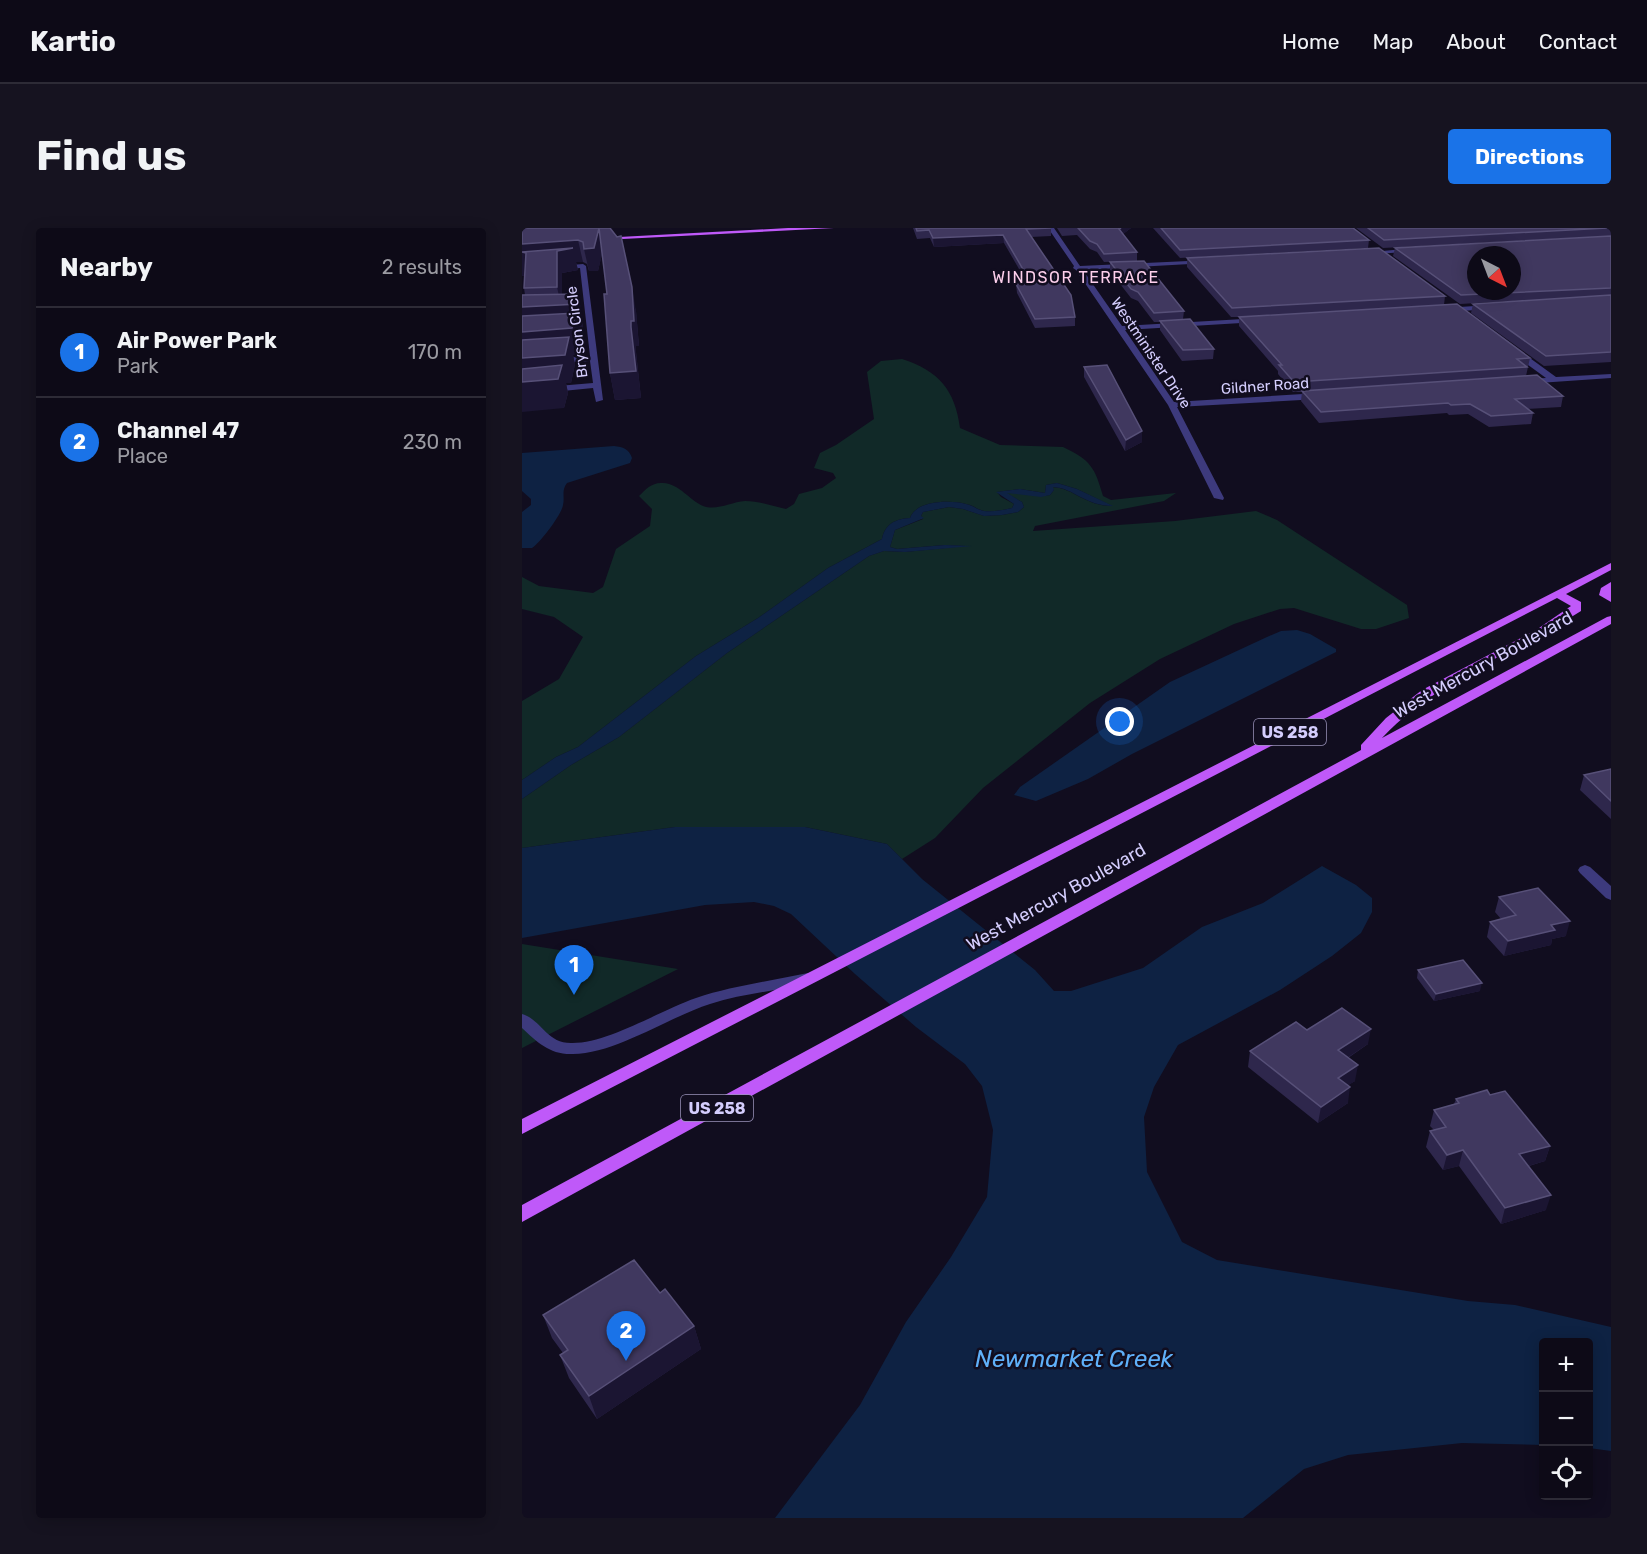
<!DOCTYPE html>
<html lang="en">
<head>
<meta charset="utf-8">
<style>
  body { margin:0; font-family:Rubik,sans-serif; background:#161320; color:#f1f3f6 }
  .controls { position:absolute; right:18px; bottom:18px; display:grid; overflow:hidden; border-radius:6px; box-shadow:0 3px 15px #0003 }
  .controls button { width:54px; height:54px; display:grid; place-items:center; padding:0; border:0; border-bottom:2px solid #2d2b36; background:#0d0a17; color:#f1f3f6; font:30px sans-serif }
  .compass { position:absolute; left:945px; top:18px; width:54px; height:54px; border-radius:50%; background:#0d0a17; box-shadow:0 3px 15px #0003; rotate:138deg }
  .you { position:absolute; left:598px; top:494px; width:21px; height:21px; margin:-15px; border:4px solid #fff; border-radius:50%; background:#1a73e8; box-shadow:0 0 0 9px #1a73e833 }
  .badge { display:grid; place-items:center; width:39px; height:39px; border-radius:50%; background:#1a73e8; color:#fff; font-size:20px; font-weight:700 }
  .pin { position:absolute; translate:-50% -50px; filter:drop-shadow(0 2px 3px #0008) }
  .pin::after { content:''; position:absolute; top:32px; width:21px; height:18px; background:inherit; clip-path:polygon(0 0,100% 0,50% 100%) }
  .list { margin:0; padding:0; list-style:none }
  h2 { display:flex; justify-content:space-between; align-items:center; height:78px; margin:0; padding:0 24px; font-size:26px }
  h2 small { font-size:20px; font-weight:400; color:#9a9aa1 }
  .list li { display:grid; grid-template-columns:39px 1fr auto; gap:18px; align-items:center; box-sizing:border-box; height:90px; padding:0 24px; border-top:2px solid #2d2b36 }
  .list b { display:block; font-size:22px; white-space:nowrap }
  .list p { margin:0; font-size:20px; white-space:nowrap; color:#9a9aa1 }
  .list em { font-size:20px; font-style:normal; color:#9a9aa1 }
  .icon { flex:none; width:33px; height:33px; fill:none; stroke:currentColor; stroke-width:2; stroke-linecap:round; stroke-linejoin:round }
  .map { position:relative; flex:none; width:1089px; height:1290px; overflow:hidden; border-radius:6px }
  header { display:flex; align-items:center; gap:36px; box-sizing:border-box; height:84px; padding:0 30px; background:#0d0a17; border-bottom:2px solid #2d2b36 }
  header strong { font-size:28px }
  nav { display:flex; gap:33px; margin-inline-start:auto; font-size:21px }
  .intro { display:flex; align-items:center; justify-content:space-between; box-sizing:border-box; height:144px; padding:0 36px }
  h1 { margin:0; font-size:42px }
  .button { padding:15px 27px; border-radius:6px; background:#1a73e8; color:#fff; font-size:21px; font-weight:700 }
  main { display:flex; gap:36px; padding:0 36px }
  aside { flex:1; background:#0d0a17; border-radius:6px; box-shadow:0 3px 15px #0003 }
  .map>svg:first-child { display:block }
  .green { fill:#112928 }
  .water { fill:#0e2243 }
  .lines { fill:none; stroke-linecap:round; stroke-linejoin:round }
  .lane { fill:#3d3a7d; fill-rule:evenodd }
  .street { fill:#3d3a7d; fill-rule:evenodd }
  .primary { fill:#bf59f9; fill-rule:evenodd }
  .wall { fill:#2e274c }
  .shaded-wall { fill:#1b1532 }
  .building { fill:#40385f; stroke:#575078; stroke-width:1.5; fill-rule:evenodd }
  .labels { text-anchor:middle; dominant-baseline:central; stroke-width:5; stroke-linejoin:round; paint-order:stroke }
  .far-street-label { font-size:15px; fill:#d4cdfd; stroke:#110d1f }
  .far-neighbourhood-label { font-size:16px; letter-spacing:1.5px; fill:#fdcfec; stroke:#110d1f }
  .shield { fill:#110d1f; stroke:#9a93ba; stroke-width:1.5 }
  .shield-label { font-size:16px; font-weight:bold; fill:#d4cdfd }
  .street-label { font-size:18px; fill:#d4cdfd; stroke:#110d1f }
  .near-water-label { font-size:24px; font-style:italic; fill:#5fb0f9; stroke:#110d1f }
</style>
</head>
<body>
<header>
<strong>Kartio</strong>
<nav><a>Home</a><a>Map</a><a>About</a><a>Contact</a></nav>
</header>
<div class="intro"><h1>Find us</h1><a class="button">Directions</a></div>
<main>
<aside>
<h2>Nearby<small>2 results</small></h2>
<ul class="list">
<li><span class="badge">1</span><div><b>Air Power Park</b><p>Park</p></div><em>170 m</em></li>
<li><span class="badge">2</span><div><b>Channel 47</b><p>Place</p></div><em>230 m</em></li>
</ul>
</aside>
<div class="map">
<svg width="1089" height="1290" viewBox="0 0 1089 1290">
  <rect width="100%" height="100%" fill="#110d1f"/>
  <!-- green -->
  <g class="green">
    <path d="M380 131C417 143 433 162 438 200L478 217 541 219C569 232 573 240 581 268L589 272 654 265 642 273 513 298 511 303 653 293 734 283 755 292 885 377 887 390 854 401H839L772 380 758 381 712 396 638 431 568 475 461 560 413 610 380 631 365 616 283 599H153L0 620V571L49 537 97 509 205 425 347 328 362 323 383 324 443 318 423 317 375 321 368 319 373 302 401 291 399 288 401 284 427 279 441 281 462 288 480 287 496 284 502 279 500 274 484 265C499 263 513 270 528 267L532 262 530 259C552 260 563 278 590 278L555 261 535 255 524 257 523 265 498 261 475 264 479 269 492 276 490 280C482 282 471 284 462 283 456 282 451 277 444 276 429 272 394 272 388 290 373 291 363 296 360 311L306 340 236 390 174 428 56 519 34 529 0 552V473L37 451 61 409 32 389 0 381V349L17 358 71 365 81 359 94 321 128 298 130 281 117 268C124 261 130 254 141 255 158 256 167 272 181 278 195 283 209 274 223 273 237 273 250 278 264 281L272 276 277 266 300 260 314 250 311 245 292 240 298 225 314 217 352 191 345 144 359 133Z"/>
    <path d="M0 716 156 741 0 820Z"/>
  </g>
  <!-- water -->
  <g class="water">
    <path d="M92 218C101 219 107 221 110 230L108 235 45 255C39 263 43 268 41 277 40 286 18 315 10 320H0V284L9 277V271L0 263V225Z"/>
    <path d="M535 255 555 261 591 278C563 278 552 260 531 259L532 262 528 267 519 269 485 265 500 274 502 279 496 284 480 287 462 288 441 281 427 279 401 284 399 288 402 290 373 302 368 319 375 321 423 317 450 318 383 324 362 323 347 328 205 425 97 509 49 537 0 571V552L34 529 56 519 174 428 236 390 306 340 360 311C363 296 373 291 388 290 394 272 429 272 444 276 450 277 456 282 462 283 471 284 481 282 490 280L492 276 474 264 498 261 523 265 524 257Z"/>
    <path d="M775 402 788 406 814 421V424L610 526 566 551 514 573 492 567 498 559 648 454 745 409 759 403Z"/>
    <path d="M153 599H283L365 616 400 651 513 742 532 763H549L621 740 680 699 741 675 800 638 834 657 850 670V684L839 705 810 728 758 762 656 817 632 859 622 889 625 944 660 1014 695 1032 946 1073 993 1077 1089 1099V1223L1067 1220 1066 1114H1022L1021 1217 940 1215 826 1227 782 1241 721 1290H253L338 1177 384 1094 429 1029 465 969 471 902 460 858 443 836 394 799 333 746 269 686 252 678 232 674 183 677 0 710V620Z"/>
  </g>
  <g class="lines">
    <!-- lane -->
    <path class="lane" d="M286 745 291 746 293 750 291 754C257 763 222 765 188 776 147 789 93 826 51 826 28 827 15 814 0 800V786C20 792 24 815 49 815 85 816 139 782 174 770 210 758 249 753 286 745Z"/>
    <!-- street -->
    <g class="street">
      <path d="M526 0H532L558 38 688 32 686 35 561 42 600 98 739 90V94H736L603 102 652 174 797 165 801 168 797 171 655 179 702 270 701 272 692 270 646 177 554 42 551 40 552 38Z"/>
      <path d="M893 20 895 23 842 27 839 25Z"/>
      <path d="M61 36 64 38 81 172 74 174 71 160 0 167V161L71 155 68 133 0 137V133L68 128 58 40 0 45V41Z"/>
      <path d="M969 77 972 81 921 84 917 82 921 80Z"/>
      <path d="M988 120H994L1034 149 1089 146V150L1001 156 1000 154 1004 151 1024 150 988 124Z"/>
      <path d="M1063 637 1068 639 1089 658V672L1084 670 1058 645 1056 642 1058 639Z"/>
    </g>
    <!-- primary -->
    <g class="primary">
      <path d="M266 0H312L81 12 78 10Z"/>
      <path d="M1089 335V342L1044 366 1059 374V383C994 424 912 454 860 510L1085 389 1089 388V396L0 994V977L839 522V517L864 490 900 462 1014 402 1049 378 1035 370 0 906V891Z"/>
      <path d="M1089 354V374L1077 367 1079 360Z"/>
    </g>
  </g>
  <!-- wall -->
  <g class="wall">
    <path d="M0 0H88L114 83 117 118H114V124L119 170 93 172 88 145 85 66 80 25 76 43H67L65 36 61 34H54L56 42 40 45V66L61 92V102H57L59 112 55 127H51L53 136 49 155H44L46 165 42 180 3 67 2 60 3 48H0Z"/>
    <path d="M391 0H529V8L509 9 553 89V98L513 100 495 65 494 56 505 55 482 15 412 19 408 10 395 11Z"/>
    <path d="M535 0H609L601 6 615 24V33L582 34 575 24 568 21 555 7 540 8Z"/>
    <path d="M631 0H831L847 12 846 20 658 30Z"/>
    <path d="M834 0H1089V8L861 20Z"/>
    <path d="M1089 8V134L1022 138 949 85 951 76 1008 72 938 76 871 28 873 20Z"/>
    <path d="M665 30 923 68 922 77 1008 130 1004 148 1041 168 1039 179 1005 181 1011 185 1009 196 967 199 946 186 927 187 925 185 797 195 779 173 780 164H771L756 146V143L717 98V89H709L665 39Z"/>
    <path d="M588 34 662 83 661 91 692 121 691 131 660 133 638 102V94H632L616 73 609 70 588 43Z"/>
    <path d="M562 139 620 214 603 223 562 149Z"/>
    <path d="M1089 541V591L1058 562 1062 547Z"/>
    <path d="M977 669 1044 708 1030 711 1029 717 982 728 965 709 968 694 979 691 973 684Z"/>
    <path d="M896 742 958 763 912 773 895 750Z"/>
    <path d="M785 802 846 816 826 830 833 853 826 857V875L796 895 726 839 728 823Z"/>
    <path d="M968 867 1028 918 1023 933 1007 938 1024 982 979 996 937 938 921 942 904 919 908 903 912 902 908 898 912 882 932 876 934 871Z"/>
    <path d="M138 1065 172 1098 179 1121 75 1191 47 1150 38 1127 41 1125 30 1110 21 1087Z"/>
  </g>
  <!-- shaded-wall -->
  <g class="shaded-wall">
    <path d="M77 0 81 22 76 43H67L62 21Z"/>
    <path d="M599 0H609L597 9V1Z"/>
    <path d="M481 7 482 15 412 19 411 10Z"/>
    <path d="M56 12 61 34H54L56 42 40 45V77L56 66 61 92V102H57L59 112 55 127H51L53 136 49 155H44L46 165 42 180 0 184V79L39 77 35 59 9 47 0 48V16Z"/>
    <path d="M110 59 114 83 117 118H114V124L119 170 93 172 88 145 109 99Z"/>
    <path d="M620 203V214L603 223 604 212Z"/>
    <path d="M1048 693 1044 708 1030 711 1029 717 982 728 986 713 1029 697Z"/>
    <path d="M960 755 958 763 912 773 914 766Z"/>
    <path d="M849 801 846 816 813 838 816 822Z"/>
    <path d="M836 837 833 853 814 865 816 850Z"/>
    <path d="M828 859 826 875 796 895 799 879Z"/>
    <path d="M1028 918 1023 933 993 942 997 926Z"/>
    <path d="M941 922 937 938 921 942 925 927Z"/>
    <path d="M1029 967 1024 982 979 996 983 980Z"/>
    <path d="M172 1098 179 1121 75 1191 67 1168Z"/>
  </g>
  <!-- building -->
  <g class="building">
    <path d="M0 0H88L95 9 99 8 110 59 112 93H109V99L114 143 88 145 82 66H85L77 0 72 20 62 21 61 14 56 12 0 16Z"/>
    <path d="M394 0H529L504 1 549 67 553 89 513 91 494 56 509 55 481 7 411 10 407 2 395 3Z"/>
    <path d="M556 0H599L597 1 615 24 582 26 575 16 568 13Z"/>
    <path d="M639 0H831L847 12 658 22Z"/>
    <path d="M846 0H1085L862 12Z"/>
    <path d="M1089 8V60L939 67 873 20ZM954 27H990V63H954Z"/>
    <path d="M51 20 35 23V59L2 60 4 25 0 24Z"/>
    <path d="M857 20 923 68 710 80 665 30Z"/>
    <path d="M622 33 662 83 632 85 616 64 609 61 588 34Z"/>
    <path d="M56 66V76L0 79V67Z"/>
    <path d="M1089 67V124L1024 128 951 76Z"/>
    <path d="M935 76 1008 130 995 131 1005 139 772 154 757 137H760L717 89Z"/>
    <path d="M54 85 50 100 0 104V88Z"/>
    <path d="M668 91 692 121 661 122 638 93Z"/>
    <path d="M47 109 43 127 0 130V112Z"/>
    <path d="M40 137 36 151 0 154V141Z"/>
    <path d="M585 137 620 203 604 212 562 139Z"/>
    <path d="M1015 147 1041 168 993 171 1011 185 969 188 948 176 929 177 926 175 799 184 780 163Z"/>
    <path d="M1089 541V573L1062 547Z"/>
    <path d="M1016 660 1048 693 1029 697 1033 702 986 713 968 694 994 687 977 669Z"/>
    <path d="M941 732 960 755 914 766 896 742Z"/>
    <path d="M820 780 849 801 816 822 836 837 816 850 828 859 799 879 728 823 774 794 785 802Z"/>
    <path d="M965 862 968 867 983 863 1028 918 997 926 1029 967 983 980 941 922 925 927 908 903 924 899 912 882 937 875 934 871Z"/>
    <path d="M112 1032 138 1065 143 1061 172 1098 67 1168 38 1127 46 1122 21 1087Z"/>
  </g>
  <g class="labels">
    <!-- far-street labels -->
    <g class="far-street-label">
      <text transform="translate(55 104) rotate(-97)">Bryson Circle</text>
      <text transform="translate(629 125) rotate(56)">Westminister Drive</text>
      <text transform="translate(743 158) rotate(-4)">Gildner Road</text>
    </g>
    <!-- far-neighbourhood labels -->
    <g class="far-neighbourhood-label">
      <text x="554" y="49">WINDSOR TERRACE</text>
    </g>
    <!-- shield labels -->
    <g class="shield">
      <rect x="732" y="491" width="72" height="26" rx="4.5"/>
      <rect x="159" y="867" width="72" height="26" rx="4.5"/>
    </g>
    <g class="shield-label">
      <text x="768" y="504">US 258</text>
      <text x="195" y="880">US 258</text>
    </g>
    <!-- street labels -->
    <g class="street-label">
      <text transform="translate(961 437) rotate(-29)">West Mercury Boulevard</text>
      <text transform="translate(534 669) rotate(-29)">West Mercury Boulevard</text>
    </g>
    <!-- near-water labels -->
    <g class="near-water-label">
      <text x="552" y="1131">Newmarket Creek</text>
    </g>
  </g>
</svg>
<div class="controls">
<button>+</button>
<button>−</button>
<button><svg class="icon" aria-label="locate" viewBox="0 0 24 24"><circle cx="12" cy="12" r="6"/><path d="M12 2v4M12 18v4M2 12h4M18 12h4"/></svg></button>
</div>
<svg class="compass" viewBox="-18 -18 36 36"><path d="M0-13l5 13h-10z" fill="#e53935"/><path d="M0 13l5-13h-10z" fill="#9a9aa1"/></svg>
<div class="you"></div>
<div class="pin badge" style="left:52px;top:767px">1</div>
<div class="pin badge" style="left:104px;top:1133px">2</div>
</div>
</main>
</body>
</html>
